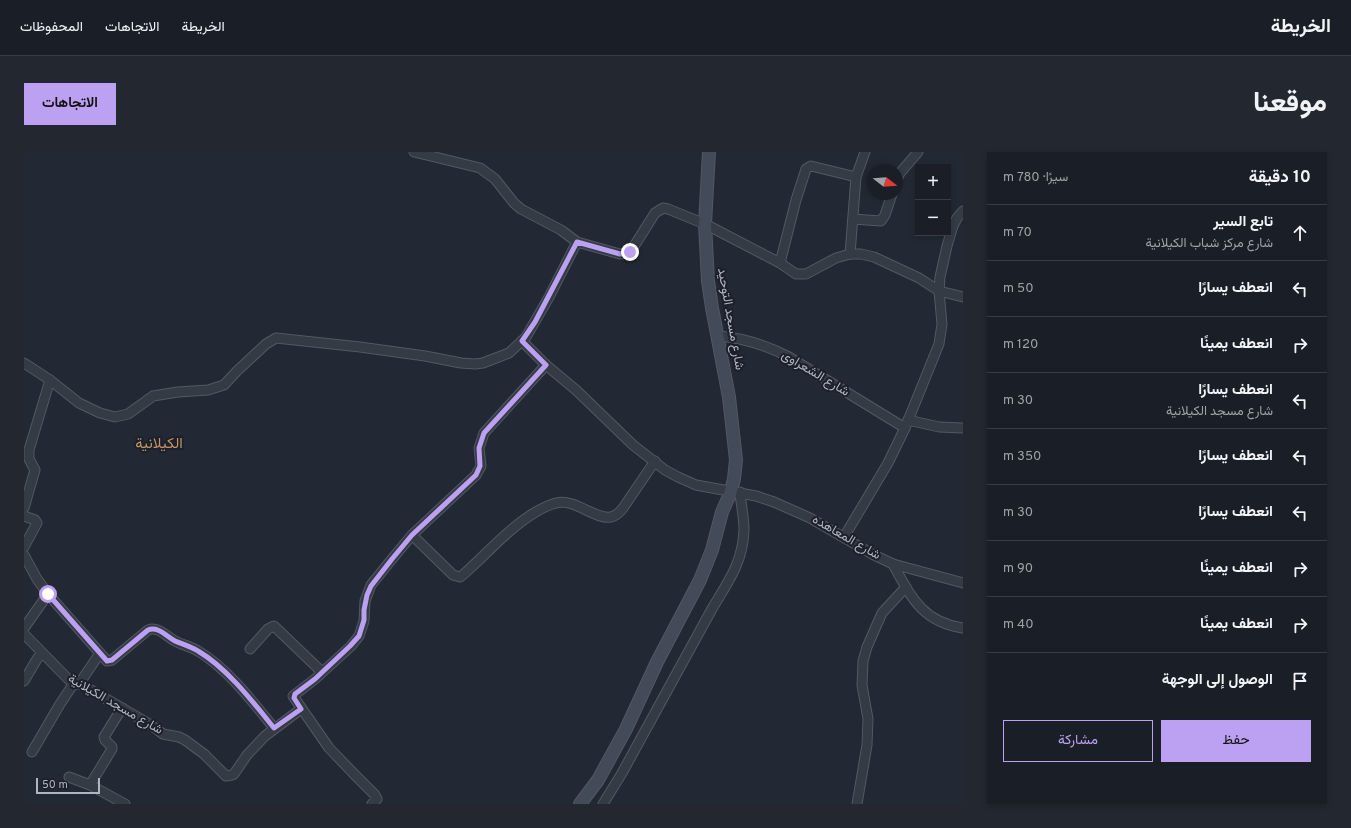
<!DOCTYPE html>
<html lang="ar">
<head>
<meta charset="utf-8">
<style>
  body { margin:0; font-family:Overpass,Vazirmatn,sans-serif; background:#23272f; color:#f1f3f6; direction:rtl }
  .controls { position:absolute; right:12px; top:12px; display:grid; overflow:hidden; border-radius:0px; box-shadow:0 2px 6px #0003 }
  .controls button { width:36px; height:36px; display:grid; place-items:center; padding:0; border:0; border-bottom:1px solid #383d44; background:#1a1f27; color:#f1f3f6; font:20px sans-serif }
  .compass { position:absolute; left:843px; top:12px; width:36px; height:36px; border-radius:50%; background:#1a1f27; box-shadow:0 2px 6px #0003; rotate:107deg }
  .scale { position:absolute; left:12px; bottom:10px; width:64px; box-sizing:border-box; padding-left:4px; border:2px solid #afb6c2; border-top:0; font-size:11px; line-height:14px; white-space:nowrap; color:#afb6c2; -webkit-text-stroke:3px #1b202a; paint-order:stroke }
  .stop { position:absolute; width:12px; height:12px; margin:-9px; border:3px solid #bca0f2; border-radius:50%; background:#fff }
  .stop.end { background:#bca0f2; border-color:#fff; box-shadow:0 1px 4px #0008 }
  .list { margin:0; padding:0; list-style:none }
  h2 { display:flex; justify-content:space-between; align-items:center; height:52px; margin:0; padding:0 16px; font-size:17px }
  h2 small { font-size:13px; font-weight:400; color:#9fa2a7 }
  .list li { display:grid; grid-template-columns:26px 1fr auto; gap:12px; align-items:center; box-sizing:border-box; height:56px; padding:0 16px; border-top:1px solid #383d44 }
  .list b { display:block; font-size:15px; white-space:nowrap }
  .list p { margin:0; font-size:13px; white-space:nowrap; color:#9fa2a7 }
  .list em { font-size:13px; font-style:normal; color:#9fa2a7 }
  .actions { display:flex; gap:8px; padding:12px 16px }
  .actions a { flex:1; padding:9px 0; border:1px solid #bca0f2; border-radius:0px; text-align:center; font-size:14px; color:#bca0f2 }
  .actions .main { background:#bca0f2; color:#111 }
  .icon { flex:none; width:22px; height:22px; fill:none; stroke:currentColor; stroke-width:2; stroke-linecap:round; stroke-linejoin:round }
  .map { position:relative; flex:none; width:939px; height:652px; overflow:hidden; direction:ltr; border-radius:0px }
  header { display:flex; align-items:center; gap:24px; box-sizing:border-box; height:56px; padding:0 20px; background:#1a1f27; border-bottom:1px solid #383d44 }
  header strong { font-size:19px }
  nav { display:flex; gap:22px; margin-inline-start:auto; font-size:14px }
  .intro { display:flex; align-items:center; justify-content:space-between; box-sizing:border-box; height:96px; padding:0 24px }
  h1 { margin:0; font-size:28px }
  .button { padding:10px 18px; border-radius:0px; background:#bca0f2; color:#111; font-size:14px; font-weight:700 }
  main { display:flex; gap:24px; padding:0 24px }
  aside { flex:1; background:#1a1f27; border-radius:0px; box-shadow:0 2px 6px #0003 }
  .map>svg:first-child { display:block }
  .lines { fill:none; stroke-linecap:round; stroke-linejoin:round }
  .street-casing { stroke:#525963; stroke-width:11 }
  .secondary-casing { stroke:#525963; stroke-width:14 }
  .street { stroke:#353b45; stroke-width:9 }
  .secondary { stroke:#434a58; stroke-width:12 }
  .route { stroke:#bca0f2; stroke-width:5 }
  .labels { text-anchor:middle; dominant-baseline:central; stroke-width:4; stroke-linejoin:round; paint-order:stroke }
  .street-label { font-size:13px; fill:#afb6c2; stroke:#1b202a }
  .quarter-label { font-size:15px; fill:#c79465; stroke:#1b202a }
</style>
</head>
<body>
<header>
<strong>الخريطة</strong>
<nav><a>الخريطة</a><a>الاتجاهات</a><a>المحفوظات</a></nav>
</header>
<div class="intro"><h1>موقعنا</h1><a class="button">الاتجاهات</a></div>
<main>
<aside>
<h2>10 دقيقة<small>سيرًا · 780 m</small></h2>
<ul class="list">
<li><svg class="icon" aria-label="ahead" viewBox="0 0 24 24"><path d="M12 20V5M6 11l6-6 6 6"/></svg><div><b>تابع السير</b><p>شارع مركز شباب الكيلانية</p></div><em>70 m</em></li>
<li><svg class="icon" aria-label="left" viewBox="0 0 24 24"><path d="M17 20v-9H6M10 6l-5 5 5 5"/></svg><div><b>انعطف يسارًا</b></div><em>50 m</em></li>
<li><svg class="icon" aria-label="right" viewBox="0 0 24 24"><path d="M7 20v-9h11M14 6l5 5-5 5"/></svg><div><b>انعطف يمينًا</b></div><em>120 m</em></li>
<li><svg class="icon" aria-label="left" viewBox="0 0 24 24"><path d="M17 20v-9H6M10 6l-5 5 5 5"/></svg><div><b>انعطف يسارًا</b><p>شارع مسجد الكيلانية</p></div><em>30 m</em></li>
<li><svg class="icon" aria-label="left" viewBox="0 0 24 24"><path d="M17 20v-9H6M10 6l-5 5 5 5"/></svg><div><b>انعطف يسارًا</b></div><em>350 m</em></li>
<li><svg class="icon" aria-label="left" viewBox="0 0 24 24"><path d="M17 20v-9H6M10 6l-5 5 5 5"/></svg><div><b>انعطف يسارًا</b></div><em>30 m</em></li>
<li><svg class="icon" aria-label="right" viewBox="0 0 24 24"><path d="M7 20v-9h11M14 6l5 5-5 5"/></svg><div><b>انعطف يمينًا</b></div><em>90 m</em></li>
<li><svg class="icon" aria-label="right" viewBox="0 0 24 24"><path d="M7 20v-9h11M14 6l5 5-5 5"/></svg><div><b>انعطف يمينًا</b></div><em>40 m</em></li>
<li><svg class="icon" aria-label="arrive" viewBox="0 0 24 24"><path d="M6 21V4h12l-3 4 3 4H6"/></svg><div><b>الوصول إلى الوجهة</b></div></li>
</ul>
<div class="actions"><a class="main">حفظ</a><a>مشاركة</a></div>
</aside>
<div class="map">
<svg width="939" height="652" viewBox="0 0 939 652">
  <rect width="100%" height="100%" fill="#222934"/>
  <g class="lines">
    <defs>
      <g id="street">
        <path d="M390 0 456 16 471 27 490 51 497 57 537 78 553 90 596 102 603 101 607 99 631 61 639 56 644 57 681 72 756 111 772 122H782L812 106 826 102H837L850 105 895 126 915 139 939 145"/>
        <path d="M873 27 876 21 894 0"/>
        <path d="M829 67 857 69 861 63 868 42"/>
        <path d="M826 102 832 25 841 0"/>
        <path d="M756 111 772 48 782 17 787 14 832 25"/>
        <path d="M694 184C720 186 742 193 765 205L881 276"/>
        <path d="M498 189 522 213 552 238 609 293 641 318 654 325 672 333 732 344 750 350 786 366 850 403 869 412 939 431"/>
        <path d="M0 211 26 228 55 251 76 261 91 265 104 262 129 244 154 240 184 238 200 233 213 219 242 192 252 186 336 195 401 204 437 211 451 212 459 211 485 201 502 185 525 145 553 90"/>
        <path d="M884 268 915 275 939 276"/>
        <path d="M0 356 11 318 5 307V298L26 228"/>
        <path d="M0 364 11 368 13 371 0 395"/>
        <path d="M388 383 429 423 436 425C442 421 448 414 454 409 473 390 505 358 532 351 551 346 571 368 587 365 592 364 596 360 599 356L631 309"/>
        <path d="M820 385 864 311 881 276 915 192 918 172 915 139 916 125 923 94 929 74 933 66 939 59"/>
        <path d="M0 403 13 427 24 442 83 509 88 508 124 478C134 474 142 484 151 489 158 493 166 494 174 499 203 516 229 550 250 576"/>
        <path d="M869 412C887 445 898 470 939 476"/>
        <path d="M0 476 24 442"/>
        <path d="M0 482 46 529 60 534 127 573 139 582 155 585 161 588 180 602 202 624 208 623 210 622 223 603 241 584 277 557"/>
        <path d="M226 497 244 477 250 474 298 520"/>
        <path d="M0 529 13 507 18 501"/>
        <path d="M55 532 76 501"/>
        <path d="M8 600 36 552 50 531"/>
        <path d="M45 625 66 633 101 652"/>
        <path d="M66 633 88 597V595L81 588 80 585 98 556"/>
        <path d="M348 652 353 647 351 643 333 625 305 596 269 544 291 527 327 494 335 484 340 469 341 449 347 433 368 407 388 383 452 323 457 314 455 296 460 281 522 213"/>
        <path d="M579 652 598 621 689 455C704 430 719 410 720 378 720 365 717 353 716 340"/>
        <path d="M833 652 843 593 844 567 838 533 839 509 843 495 858 461 882 435"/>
      </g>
      <path id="secondary" d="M556 652 574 628 602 577 633 510 676 428 688 398 698 360 706 342 710 327 712 308 705 245 688 156 684 129 681 72 685 0"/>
    </defs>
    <!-- street casing -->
    <use href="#street" class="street-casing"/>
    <!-- secondary casing -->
    <use href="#secondary" class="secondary-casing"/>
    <!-- street -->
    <use href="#street" class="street"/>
    <!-- secondary -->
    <use href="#secondary" class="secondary"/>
  </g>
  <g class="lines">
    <!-- route -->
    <path class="route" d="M24 442 83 509 88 508 124 478C134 474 142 484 151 489 158 492 166 494 174 499 203 516 229 550 250 576L277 557 270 546 271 542 291 527 326 494 335 484 340 468V458L343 443 347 434 368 407 388 383 452 323 456 314 455 296 460 281 522 213 498 189 511 170 553 90 596 102 606 100"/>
  </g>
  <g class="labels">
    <!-- street labels -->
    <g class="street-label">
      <text transform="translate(706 167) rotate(80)">شارع مسجد التوحيد</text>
      <text transform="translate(791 222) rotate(31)">شارع الشعراوى</text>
      <text transform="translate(822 386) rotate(30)">شارع المعاهده</text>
      <text transform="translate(91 553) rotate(30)">شارع مسجد الكيلانية</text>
    </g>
    <!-- quarter labels -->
    <g class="quarter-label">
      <text x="135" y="292">الكيلانية</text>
    </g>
  </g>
</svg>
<div class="controls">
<button>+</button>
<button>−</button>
</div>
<svg class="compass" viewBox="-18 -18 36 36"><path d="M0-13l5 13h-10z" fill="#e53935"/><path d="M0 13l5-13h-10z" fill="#9fa2a7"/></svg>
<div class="scale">50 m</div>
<div class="stop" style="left:24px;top:442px"></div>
<div class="stop end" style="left:606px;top:100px"></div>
</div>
</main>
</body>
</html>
